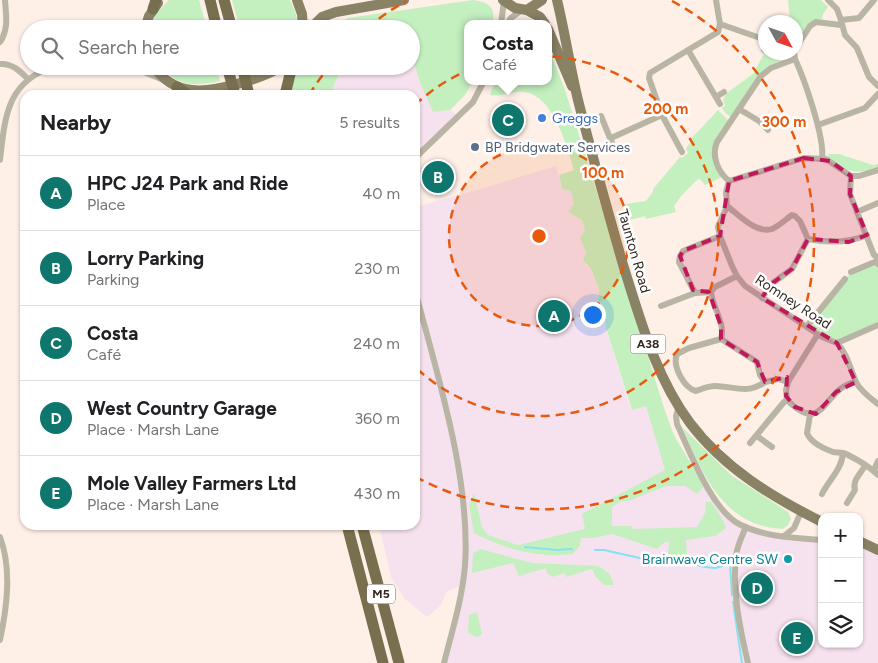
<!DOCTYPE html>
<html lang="en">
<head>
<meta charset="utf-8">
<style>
  body { margin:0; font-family:Figtree,sans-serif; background:#f2f2f2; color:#202124 }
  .controls { position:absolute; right:15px; bottom:15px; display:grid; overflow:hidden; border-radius:10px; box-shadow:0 1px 4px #0004 }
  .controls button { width:45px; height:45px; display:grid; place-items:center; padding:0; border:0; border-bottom:1px solid #e0e0e0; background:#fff; color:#202124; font:25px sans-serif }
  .compass { position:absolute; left:758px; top:15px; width:45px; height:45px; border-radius:50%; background:#fff; box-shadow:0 1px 4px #0004; rotate:130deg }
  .you { position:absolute; left:592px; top:314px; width:18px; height:18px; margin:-12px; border:4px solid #fff; border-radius:50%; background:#1a73e8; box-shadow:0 0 0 8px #1a73e833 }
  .badge { display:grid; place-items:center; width:32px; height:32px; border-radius:50%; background:#0f766e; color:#fff; font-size:16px; font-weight:700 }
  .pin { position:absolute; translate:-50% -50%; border:2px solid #fff; box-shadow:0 1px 5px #0006 }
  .popup { position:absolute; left:464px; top:20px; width:88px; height:65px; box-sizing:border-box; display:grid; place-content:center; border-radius:10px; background:#fff; filter:drop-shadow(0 1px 4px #0005); font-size:16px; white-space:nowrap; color:#757577 }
  .popup b { font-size:19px; color:#202124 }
  .popup::after { content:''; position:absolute; left:50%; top:100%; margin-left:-10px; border:10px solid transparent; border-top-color:#fff }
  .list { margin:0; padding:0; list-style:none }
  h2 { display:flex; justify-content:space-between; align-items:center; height:65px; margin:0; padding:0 20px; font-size:21px }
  h2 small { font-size:16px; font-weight:400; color:#757577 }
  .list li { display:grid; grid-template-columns:32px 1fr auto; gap:15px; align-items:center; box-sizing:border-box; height:75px; padding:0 20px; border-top:1px solid #e0e0e0 }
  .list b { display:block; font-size:19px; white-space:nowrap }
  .list p { margin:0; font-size:16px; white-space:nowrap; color:#757577 }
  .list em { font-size:16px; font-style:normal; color:#757577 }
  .icon { flex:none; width:28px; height:28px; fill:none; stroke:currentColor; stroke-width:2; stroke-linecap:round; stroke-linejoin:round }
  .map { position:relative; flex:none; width:878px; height:663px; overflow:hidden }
  .search { position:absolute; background:#fff; box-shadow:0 1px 4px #0004; left:20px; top:20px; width:400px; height:55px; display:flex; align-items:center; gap:12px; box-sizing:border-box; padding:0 18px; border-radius:28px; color:#757577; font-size:19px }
  .panel { position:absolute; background:#fff; box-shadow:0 1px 4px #0004; left:20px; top:90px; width:400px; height:440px; border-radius:15px }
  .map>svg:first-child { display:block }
  .industrial { fill:#f6e1ef }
  .green { fill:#c4f0c0 }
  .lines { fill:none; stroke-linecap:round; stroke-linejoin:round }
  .stream { stroke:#86e1f2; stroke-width:2 }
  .street { stroke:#b9b5a5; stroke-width:6 }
  .primary { stroke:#898265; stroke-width:10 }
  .highway { stroke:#776f4e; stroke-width:11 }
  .marked { fill:#c2185b; fill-opacity:0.2; stroke:#c2185b; stroke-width:4; stroke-dasharray:10 6; stroke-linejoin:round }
  .ring { fill:none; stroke:#e8590c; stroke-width:2.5; stroke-dasharray:9 6 }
  .shop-dot { fill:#3f7fe0; stroke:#fff; stroke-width:2 }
  .service-dot { fill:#5c6f8a; stroke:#fff; stroke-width:2 }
  .culture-dot { fill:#0f9aa8; stroke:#fff; stroke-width:2 }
  .labels { text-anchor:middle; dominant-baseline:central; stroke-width:5; stroke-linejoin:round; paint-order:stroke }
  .shield { fill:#fff; stroke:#716762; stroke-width:1 }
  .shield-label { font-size:12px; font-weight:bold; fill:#34261e }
  .shop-label { font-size:14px; fill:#366cbe; stroke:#fff; text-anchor:start }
  .service-label { font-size:14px; fill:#4e5e75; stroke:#fff; text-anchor:start }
  .street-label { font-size:14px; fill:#34261e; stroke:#fff }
  .culture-label { font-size:14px; fill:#0d838f; stroke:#fff; text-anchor:end }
  .centre { fill:#e8590c; stroke:#fff; stroke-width:2.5 }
  .ring-label { font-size:15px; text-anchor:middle; font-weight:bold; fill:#e8590c; stroke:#fff; stroke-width:5; stroke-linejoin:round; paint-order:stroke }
</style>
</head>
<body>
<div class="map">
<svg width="878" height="663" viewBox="0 0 878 663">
  <rect width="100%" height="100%" fill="#feefe7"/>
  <!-- industrial -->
  <g class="industrial">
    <path d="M411 54 421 85 433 112 450 110 459 116 415 158V95H331L335 82 344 66H411Z"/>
    <path d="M556 166 562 189 571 191 574 204 568 212 582 220 585 230 580 238 586 253V265L591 269 599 290 598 301 603 306 606 329 631 410 646 405 665 470 697 494 704 486 729 517 760 532 822 540V644H859V544L878 550V663H444L462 587H457L446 592 441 605 427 617 405 599 391 577 379 525H415V207L470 192Z"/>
  </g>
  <!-- green -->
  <g class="green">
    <path d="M169 0H199L207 29H151L156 14Z"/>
    <path d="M232 0H290L296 14 298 29H240Z"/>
    <path d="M473 0C488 2 497 7 492 24H468V81H473L465 95 450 110 433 112 421 85 411 54V29H326L348 18Z"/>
    <path d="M788 0H821L828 7 823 14 822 19H818L796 45V22H790Z"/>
    <path d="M548 47 564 87 665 411 674 435 704 486 697 494 685 486H666L628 501H622L612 507V526H632V529L697 527 705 513 706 502H711L723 520 726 528 715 536 686 540 687 558H673L668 554 669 542H665L657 549 612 534 594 538H581L580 545 573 554C536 558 507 550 474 533L469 506 474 493 482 527 488 535 518 545 585 529 582 514 665 470 646 406 632 410 606 328 603 306 598 301 599 289 591 269 583 260 586 253 580 238 585 230 582 220 568 212 574 204 571 191 562 189 559 175 574 170C567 146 553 95 524 92 513 90 502 97 490 95L495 81H548Z"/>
    <path d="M765 52 780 57V61L774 64 732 118 725 113 722 108 725 106 723 99 728 92 753 74Z"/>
    <path d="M159 66H202L204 69 208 66H216L220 81C201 85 180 88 166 71V73Z"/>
    <path d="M299 66H344L335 82 331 95H288Z"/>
    <path d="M718 110 729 121 714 146 722 177 705 185 700 179 697 180 681 196 674 206 676 212 646 219 645 216 622 222 629 216 625 204 646 201 653 192V189L680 157 682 158 688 153 686 148 691 142 690 140Z"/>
    <path d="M828 154H839L873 165 878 164V168C852 175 851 172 829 158Z"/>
    <path d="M878 264V325L837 343 808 327 851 272Z"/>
    <path d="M682 427 731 475 788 512 791 519 788 525 783 529C776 528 770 528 763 526 718 514 699 466 682 427Z"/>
    <path d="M480 549 532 563 598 566 609 573 614 585H604L596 577 592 569 566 577 565 573 552 577 547 573 546 568 519 576 513 563 472 573 473 553Z"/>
    <path d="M477 612 482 633 480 636 476 637 468 633 469 615Z"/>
  </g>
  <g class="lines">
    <!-- stream -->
    <g class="stream">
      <path d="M525 547 557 550 572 549"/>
      <path d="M595 550H604L644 559 670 562 688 563 705 567 715 568 730 564 732 595"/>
      <path d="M733 602 742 663"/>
    </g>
    <!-- street -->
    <g class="street">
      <path d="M828 0 837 9 841 20 845 35 857 48 869 77 878 86"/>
      <path d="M841 20 859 18 874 0"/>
      <path d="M501 24 504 1"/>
      <path d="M507 24 511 18 523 9"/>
      <path d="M720 24 766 40"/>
      <path d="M0 42C9 29 6 15 5 0"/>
      <path d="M796 48 810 26 816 22 841 25"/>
      <path d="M688 50 720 104"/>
      <path d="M764 50 766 46"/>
      <path d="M794 52 795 59C804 78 825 138 822 158"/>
      <path d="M0 64C12 63 20 71 28 79"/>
      <path d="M129 66 166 81"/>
      <path d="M716 97 724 92"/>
      <path d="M739 109 759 121 768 130"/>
      <path d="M601 116 614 148"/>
      <path d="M818 125 865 108 878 94"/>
      <path d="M611 138 662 115"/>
      <path d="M682 152 662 115 649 78 650 73 718 32 720 24 716 0"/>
      <path d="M415 158 473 102 484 81"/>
      <path d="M0 160C5 116 7 81 55 66"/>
      <path d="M851 176 850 194 874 255 877 257 878 264"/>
      <path d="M729 181 726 192 727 206 718 227 720 236 732 266 737 276 745 286 822 337 837 343 878 325"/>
      <path d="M729 181C718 172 711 156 717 142L761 76 771 68 795 59"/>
      <path d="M729 181 804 158 826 159 851 176H859L878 170"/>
      <path d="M727 206C739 215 756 234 772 229 779 226 785 220 792 215L795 216 800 221 808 239C828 243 848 243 867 235"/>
      <path d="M857 212 878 203"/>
      <path d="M851 272 877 261"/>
      <path d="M737 276 715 287 711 292C712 307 726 324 721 339L757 362 760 375 765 382 778 379 788 382"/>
      <path d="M415 290C437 374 471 479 465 566 462 600 452 631 444 663"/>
      <path d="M711 292 695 293 679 262 680 256 683 251 720 236"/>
      <path d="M762 298 770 285 792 269 808 239"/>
      <path d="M661 306 695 293"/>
      <path d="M807 326 845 279"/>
      <path d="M818 334 788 382 786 390 787 400C825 438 823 387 856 382"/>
      <path d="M721 339 689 348 677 354C672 366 684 388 696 391 702 389 708 386 715 386 734 386 747 395 765 382"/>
      <path d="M837 343C847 353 850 368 856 382 860 390 870 398 878 404"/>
      <path d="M679 406 676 416 677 424C690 452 712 510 739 524 764 537 795 538 822 540"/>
      <path d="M810 415 807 433C810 442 824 449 833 452 838 453 843 452 848 455 858 460 871 468 878 475"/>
      <path d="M757 436 772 447"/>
      <path d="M750 443 784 402 787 400"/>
      <path d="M874 470 878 461"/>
      <path d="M822 494C829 480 842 469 843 453"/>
      <path d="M847 503 855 490C852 481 860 474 865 466"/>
      <path d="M746 527C742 536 737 546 736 556 732 591 740 629 748 663"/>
      <path d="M784 536 794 528 801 512"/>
      <path d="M0 537C12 569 7 607 0 640"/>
    </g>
    <!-- primary -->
    <g class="primary">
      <path d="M297 0 302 14 303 29"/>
      <path d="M503 0 515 8 527 10 542 0"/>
      <path d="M557 0C565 33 570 67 578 100 592 156 608 212 624 268 641 322 656 377 690 423 724 468 772 497 822 522"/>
      <path d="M527 10 540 17 545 24"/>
      <path d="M145 29 149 16 158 3"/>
      <path d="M310 29 322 17 336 12 404 0"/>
      <path d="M548 29 572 86"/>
      <path d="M153 66C162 79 176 89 192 90 214 93 264 78 282 66"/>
      <path d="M859 541 878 550"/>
    </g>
    <!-- highway -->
    <g class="highway">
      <path d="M210 0 217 29"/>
      <path d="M224 0 232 29"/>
      <path d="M153 9 156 0"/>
      <path d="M227 66 235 95"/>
      <path d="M242 66 249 95"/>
      <path d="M177 87 188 95"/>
      <path d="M285 95 292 66"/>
      <path d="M347 525 383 663"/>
      <path d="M362 525 399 663"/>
    </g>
  </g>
  <!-- marked area -->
  <path class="marked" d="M804 158 830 161 851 176 850 194 867 235 849 242 808 239 792 269 770 285 762 298 837 343 856 382 836 392 816 414 795 407 786 396 787 377 765 382 757 362 721 339V326L709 292 693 290 680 256 683 251 720 236 729 181Z"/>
  <!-- distance rings -->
  <circle cx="539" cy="236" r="90" fill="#e8590c" fill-opacity=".12"/>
  <g class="ring">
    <circle cx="539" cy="236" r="90"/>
    <path d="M415 105A180 180 0 1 1 415 367"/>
    <path d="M309 95A270 270 0 0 1 328 68M367 28A270 270 0 0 1 406 1M672 1A270 270 0 0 1 416 477"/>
  </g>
  <!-- markers -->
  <circle class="shop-dot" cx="542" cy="118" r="5"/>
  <circle class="service-dot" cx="475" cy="147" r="5"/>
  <circle class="culture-dot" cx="788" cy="559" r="5"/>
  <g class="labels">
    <!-- shield labels -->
    <g class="shield">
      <rect x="630.5" y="334.5" width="35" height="19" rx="4"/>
      <rect x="367" y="584.5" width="28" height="19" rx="4"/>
    </g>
    <g class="shield-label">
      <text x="648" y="344">A38</text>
      <text x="381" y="594">M5</text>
    </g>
    <!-- shop labels -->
    <g class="shop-label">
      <text x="552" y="118">Greggs</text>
    </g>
    <!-- service labels -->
    <g class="service-label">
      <text x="485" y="147">BP Bridgwater Services</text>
    </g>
    <!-- street labels -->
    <g class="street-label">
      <text transform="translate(634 251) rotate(74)">Taunton Road</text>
      <text transform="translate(793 302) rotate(33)">Romney Road</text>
    </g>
    <!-- culture labels -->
    <g class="culture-label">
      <text x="778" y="559">Brainwave Centre SW</text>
    </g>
  </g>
  <circle cx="539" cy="236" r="8" class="centre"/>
  <g class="ring-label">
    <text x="666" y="114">200 m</text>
    <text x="784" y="127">300 m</text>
    <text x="603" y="178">100 m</text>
  </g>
</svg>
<div class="controls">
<button>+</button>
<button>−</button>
<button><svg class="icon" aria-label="layers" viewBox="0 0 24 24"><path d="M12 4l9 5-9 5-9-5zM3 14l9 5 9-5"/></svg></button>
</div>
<svg class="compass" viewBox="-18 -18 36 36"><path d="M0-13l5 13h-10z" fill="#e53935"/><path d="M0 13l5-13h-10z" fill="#757577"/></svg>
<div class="you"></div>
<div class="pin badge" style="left:554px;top:316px">A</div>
<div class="pin badge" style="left:438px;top:177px">B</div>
<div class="pin badge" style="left:508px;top:120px">C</div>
<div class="popup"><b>Costa</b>Café</div>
<div class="pin badge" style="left:757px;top:588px">D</div>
<div class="pin badge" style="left:797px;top:638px">E</div>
<div class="search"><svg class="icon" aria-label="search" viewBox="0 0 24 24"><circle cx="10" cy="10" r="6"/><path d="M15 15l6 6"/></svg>Search here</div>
<section class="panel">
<h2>Nearby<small>5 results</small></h2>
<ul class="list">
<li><span class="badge">A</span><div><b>HPC J24 Park and Ride</b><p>Place</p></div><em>40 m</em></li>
<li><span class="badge">B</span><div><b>Lorry Parking</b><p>Parking</p></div><em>230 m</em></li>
<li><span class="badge">C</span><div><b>Costa</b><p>Café</p></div><em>240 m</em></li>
<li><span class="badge">D</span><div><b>West Country Garage</b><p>Place · Marsh Lane</p></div><em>360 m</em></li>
<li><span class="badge">E</span><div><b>Mole Valley Farmers Ltd</b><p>Place · Marsh Lane</p></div><em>430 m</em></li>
</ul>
</section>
</div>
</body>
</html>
